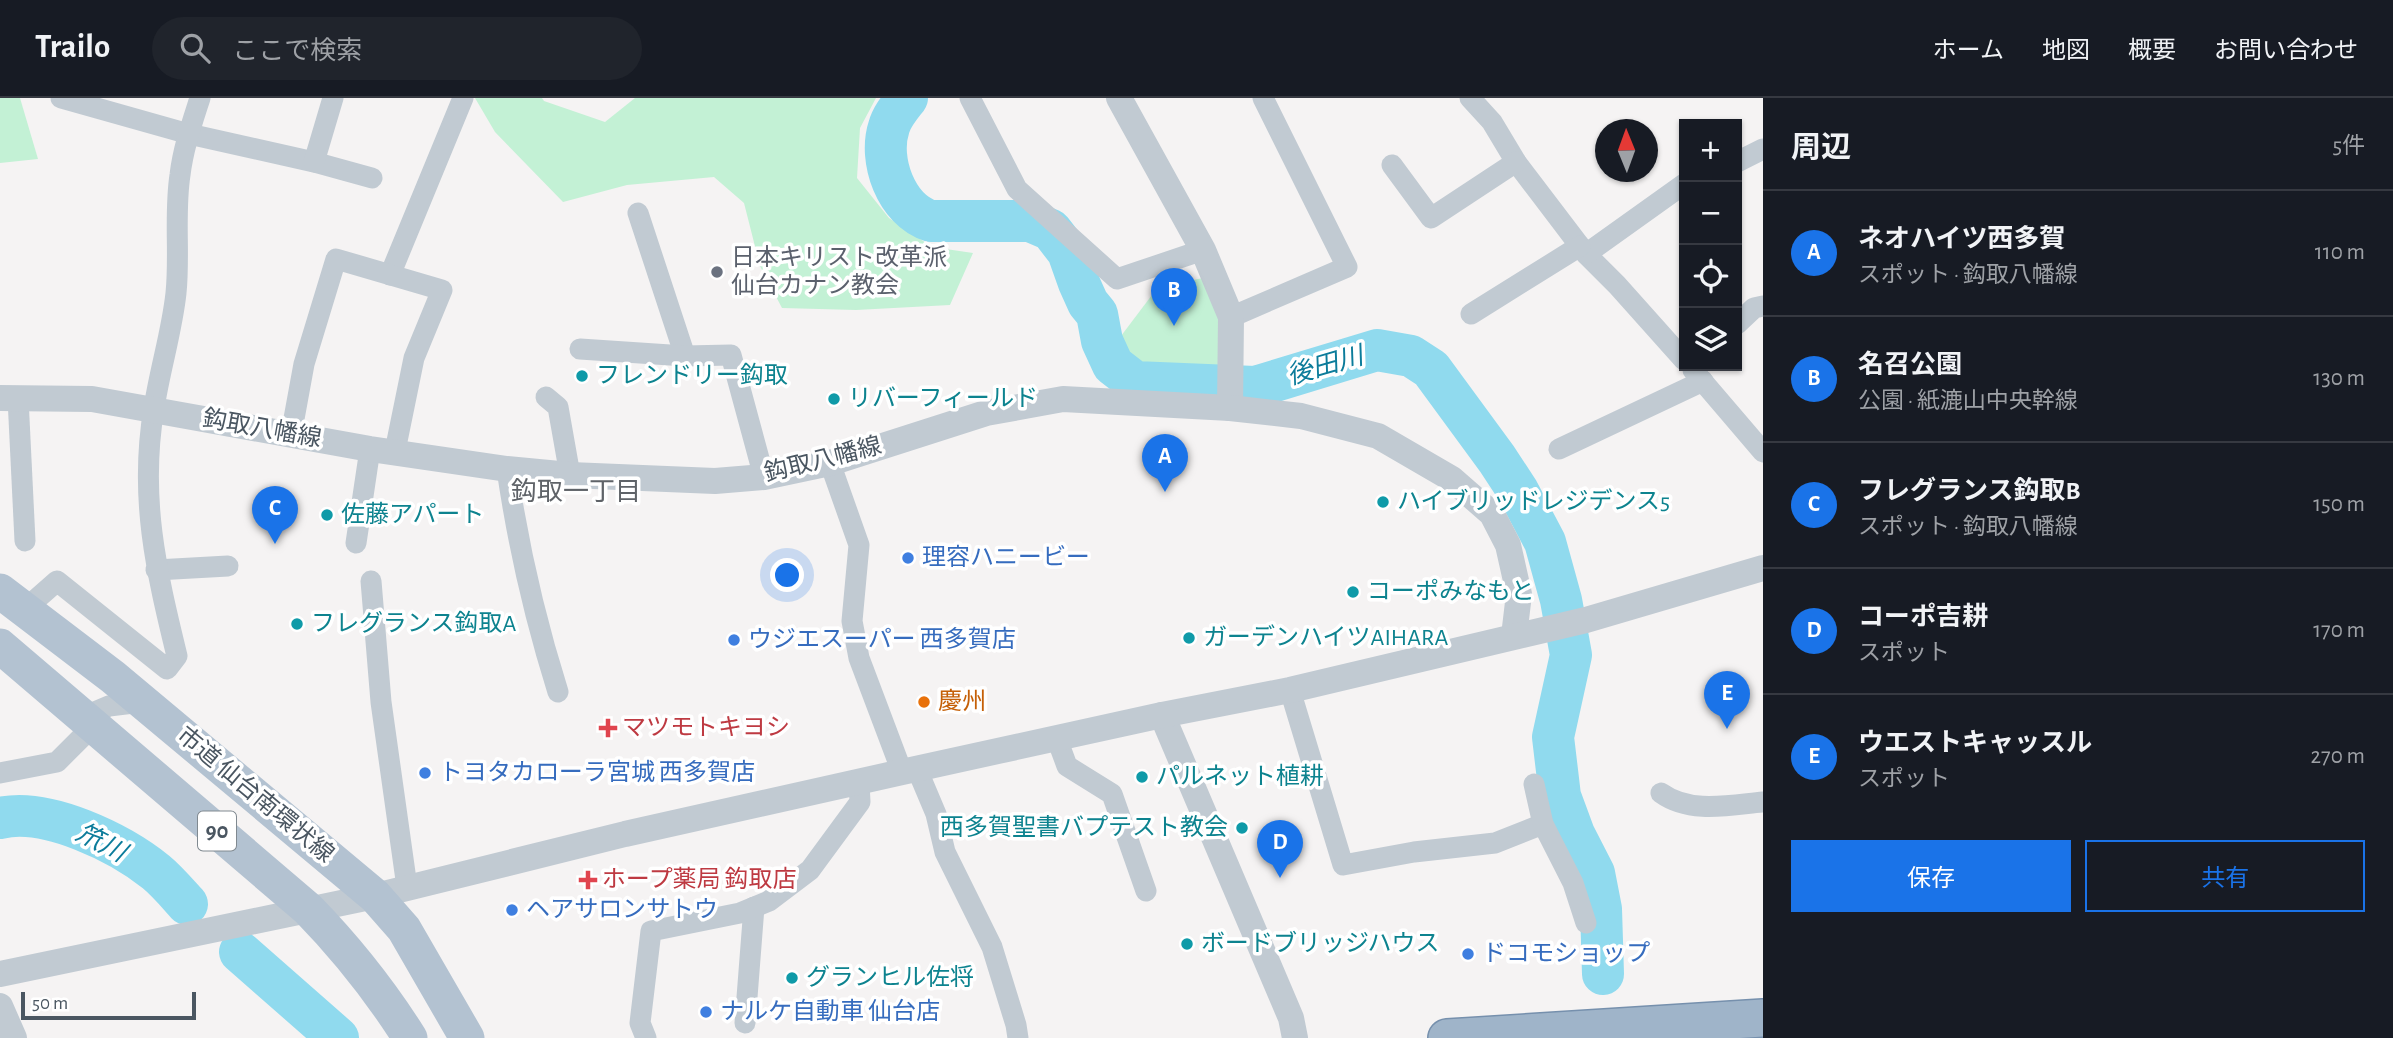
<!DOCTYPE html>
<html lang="ja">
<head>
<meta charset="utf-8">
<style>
  body { margin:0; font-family:"Alegreya Sans","Noto Sans JP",sans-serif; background:#20242c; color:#f1f3f6 }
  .controls { position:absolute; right:21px; top:21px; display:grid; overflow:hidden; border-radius:0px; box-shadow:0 2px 5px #0004 }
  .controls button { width:63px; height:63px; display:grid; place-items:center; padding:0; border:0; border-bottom:2px solid #363941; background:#171b24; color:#f1f3f6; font:35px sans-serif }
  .compass { position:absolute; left:1595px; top:21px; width:63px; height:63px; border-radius:50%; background:#171b24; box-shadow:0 2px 5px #0004; rotate:359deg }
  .scale { position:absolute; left:21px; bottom:18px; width:175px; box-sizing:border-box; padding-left:7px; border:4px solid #4a5661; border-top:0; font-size:19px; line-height:24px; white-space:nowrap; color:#4a5661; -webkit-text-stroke:5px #fff; paint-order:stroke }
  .you { position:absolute; left:788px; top:478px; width:24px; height:24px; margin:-18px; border:5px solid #fff; border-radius:50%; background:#1a73e8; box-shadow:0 0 0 10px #1a73e833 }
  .badge { display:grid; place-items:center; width:46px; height:46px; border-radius:50%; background:#1a73e8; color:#fff; font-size:23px; font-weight:700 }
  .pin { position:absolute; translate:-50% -58px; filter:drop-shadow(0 2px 4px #0008) }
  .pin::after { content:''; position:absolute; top:37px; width:24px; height:21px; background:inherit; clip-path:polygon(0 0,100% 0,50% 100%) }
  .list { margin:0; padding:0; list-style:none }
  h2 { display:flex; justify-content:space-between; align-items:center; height:91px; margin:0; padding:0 28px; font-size:30px }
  h2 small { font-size:23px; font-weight:400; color:#9ea1a6 }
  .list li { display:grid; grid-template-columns:46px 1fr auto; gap:21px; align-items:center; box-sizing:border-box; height:126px; padding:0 28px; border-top:2px solid #363941 }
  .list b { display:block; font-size:26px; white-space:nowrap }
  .list p { margin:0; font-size:23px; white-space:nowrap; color:#9ea1a6 }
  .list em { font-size:23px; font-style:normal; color:#9ea1a6 }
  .actions { display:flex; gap:14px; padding:21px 28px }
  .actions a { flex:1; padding:16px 0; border:2px solid #1a73e8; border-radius:0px; text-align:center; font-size:24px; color:#1a73e8 }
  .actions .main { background:#1a73e8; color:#fff }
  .icon { flex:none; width:38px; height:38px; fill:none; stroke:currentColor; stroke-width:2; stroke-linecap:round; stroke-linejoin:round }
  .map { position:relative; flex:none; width:1763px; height:940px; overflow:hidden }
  header { display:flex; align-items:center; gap:42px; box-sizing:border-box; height:98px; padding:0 35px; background:#171b24; border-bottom:2px solid #363941 }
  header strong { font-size:33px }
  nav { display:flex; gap:38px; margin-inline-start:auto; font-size:24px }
  .search { width:490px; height:63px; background:#20242c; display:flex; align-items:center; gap:18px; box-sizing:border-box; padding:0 24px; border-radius:38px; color:#9ea1a6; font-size:26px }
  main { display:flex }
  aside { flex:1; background:#171b24 }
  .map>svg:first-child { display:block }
  .green { fill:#c3f1d5 }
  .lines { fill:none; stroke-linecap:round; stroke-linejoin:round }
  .river { stroke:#90daee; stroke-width:42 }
  .trunk-casing { stroke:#7690ad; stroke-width:40 }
  .minor { stroke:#c1cad2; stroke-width:21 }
  .tertiary { stroke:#c1cad2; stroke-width:26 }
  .primary { stroke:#b3c2d1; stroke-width:35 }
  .trunk { stroke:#9fb4c9; stroke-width:37 }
  .worship-dot { fill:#6b7280; stroke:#fff; stroke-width:2.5 }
  .culture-dot { fill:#0f9aa8; stroke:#fff; stroke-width:2.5 }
  .shop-dot { fill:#3f7fe0; stroke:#fff; stroke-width:2.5 }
  .food-dot { fill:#e8710a; stroke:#fff; stroke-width:2.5 }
  .health-dot { fill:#e0444e; stroke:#fff; stroke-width:2.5 }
  .labels { text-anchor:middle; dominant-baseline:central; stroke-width:7; stroke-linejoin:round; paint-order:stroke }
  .shield { fill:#fff; stroke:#808990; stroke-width:2 }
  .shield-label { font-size:23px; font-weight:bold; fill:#4a5661 }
  .worship-label { font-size:24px; fill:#5b616d; stroke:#fff; text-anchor:start }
  .culture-label { font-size:24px; fill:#0d838f; stroke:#fff; text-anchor:start }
  .street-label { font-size:24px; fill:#4a5661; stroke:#fff }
  .shop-label { font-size:24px; fill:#366cbe; stroke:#fff; text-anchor:start }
  .food-label { font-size:24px; fill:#c56008; stroke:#fff; text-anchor:start }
  .health-label { font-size:24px; fill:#be3a42; stroke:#fff; text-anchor:start }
  .water-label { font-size:26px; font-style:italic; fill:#0c7c9b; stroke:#fff }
  .neighbourhood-label { font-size:26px; fill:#5f6368; stroke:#fff }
</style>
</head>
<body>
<header>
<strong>Trailo</strong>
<div class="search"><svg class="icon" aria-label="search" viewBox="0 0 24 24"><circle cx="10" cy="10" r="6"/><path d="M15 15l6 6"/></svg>ここで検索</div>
<nav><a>ホーム</a><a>地図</a><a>概要</a><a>お問い合わせ</a></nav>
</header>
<main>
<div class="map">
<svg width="1763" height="940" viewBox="0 0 1763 940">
  <rect width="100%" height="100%" fill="#f5f3f3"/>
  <!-- green -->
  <g class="green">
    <path d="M0 0H20L38 61 0 65Z"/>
    <path d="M475 0H542L544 3 605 24 635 0H876L860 30 857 80 889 120 932 149 973 155 950 207 856 212 782 210 760 168 744 105 714 79 627 87 563 104 495 34Z"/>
    <path d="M1203 180 1220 218 1219 280 1146 279 1121 265V238L1158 189Z"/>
  </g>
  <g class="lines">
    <!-- river -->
    <g class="river">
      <path d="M907 0C900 9 892 18 889 29 878 62 896 112 931 123H1030L1051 132 1068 154 1079 185 1088 205 1097 216 1102 243 1113 267 1135 284 1255 289 1377 252 1411 258 1431 271 1497 361 1518 393 1545 444 1561 502 1571 557 1553 639 1560 698 1574 736 1594 775 1601 811 1603 876"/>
      <path d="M0 720C47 709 120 745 156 774 167 783 177 795 187 806"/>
      <path d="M240 854 338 940"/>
    </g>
    <defs>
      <path id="trunk" d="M1447 940 1763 920"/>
    </defs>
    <!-- trunk casing -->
    <use href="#trunk" class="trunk-casing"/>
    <!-- minor -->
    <g class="minor">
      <path d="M61 0 189 36 314 64 372 80"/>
      <path d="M970 0 1017 91 1117 181 1203 152"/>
      <path d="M1470 0 1492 24 1516 64 1586 156 1617 187 1684 262"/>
      <path d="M314 64 333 0"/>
      <path d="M1737 64 1763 51"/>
      <path d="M1392 67 1431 120 1516 64"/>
      <path d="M638 115 685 258"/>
      <path d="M1586 156 1684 86"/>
      <path d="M390 177 463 0"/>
      <path d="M1471 216 1580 148"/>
      <path d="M1231 219 1347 169 1263 0"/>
      <path d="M1737 226 1754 210 1763 208"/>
      <path d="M580 251 685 258 731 257 764 379"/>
      <path d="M1693 272 1763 354"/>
      <path d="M546 299 558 309 570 377"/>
      <path d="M18 300 25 443"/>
      <path d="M291 337 304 266 336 161 442 192 414 260 395 353"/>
      <path d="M1559 351 1703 283"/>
      <path d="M830 365 859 447 852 523 859 560 902 674"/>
      <path d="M507 371C518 447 535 521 558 594"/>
      <path d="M356 445 370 351"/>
      <path d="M156 472 228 468"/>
      <path d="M371 483 381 604 407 789"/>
      <path d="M24 512 57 483 167 571 177 558C156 472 139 399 154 310 160 271 172 233 176 195 180 156 174 116 180 77 183 51 192 25 200 0"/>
      <path d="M1290 592 1343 767 1414 754 1495 745 1543 726"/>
      <path d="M83 619 109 608 142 604"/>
      <path d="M1057 641 1067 668 1112 696 1146 793"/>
      <path d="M917 671 936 716 945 754 992 849 1016 927 1018 940"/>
      <path d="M0 675 57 664 93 628"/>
      <path d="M1534 686 1543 726 1573 785 1586 825"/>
      <path d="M1661 695C1690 716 1730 707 1763 704"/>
      <path d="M745 925 754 809"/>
      <path d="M646 940 640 925 651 833 740 815 769 803 810 772 860 704 859 685"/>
    </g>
    <!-- tertiary -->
    <g class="tertiary">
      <path d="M1119 0 1203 152 1231 219 1230 310"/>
      <path d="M0 300 92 301 370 351 507 371 570 377 715 383 764 379 830 365 986 315 1063 301 1230 310 1301 318 1378 338 1452 381 1492 416 1508 447 1519 496 1514 538"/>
      <path d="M1162 617 1291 920 1295 940"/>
      <path d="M0 876 375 798 625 736 902 674 1162 617 1290 592 1586 522 1763 470"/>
      <path d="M0 908 14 940"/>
    </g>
    <!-- primary -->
    <g class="primary">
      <path d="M0 493 113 579 375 798 404 831 467 940"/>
      <path d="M0 548 308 811C348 852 379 891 410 940"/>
    </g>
    <!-- trunk -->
    <use href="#trunk" class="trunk"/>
  </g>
  <!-- markers -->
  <circle class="worship-dot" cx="717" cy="174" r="7"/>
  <g class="culture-dot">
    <circle cx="582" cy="278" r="7"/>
    <circle cx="834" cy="301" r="7"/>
    <circle cx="1383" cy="404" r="7"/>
    <circle cx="327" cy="417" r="7"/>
    <circle cx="1353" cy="494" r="7"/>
    <circle cx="297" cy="526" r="7"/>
    <circle cx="1189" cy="540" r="7"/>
    <circle cx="1142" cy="679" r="7"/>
    <circle cx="1242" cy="730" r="7"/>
    <circle cx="1187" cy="846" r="7"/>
    <circle cx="792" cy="880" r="7"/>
  </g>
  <g class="shop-dot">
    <circle cx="908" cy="460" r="7"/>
    <circle cx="734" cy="542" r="7"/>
    <circle cx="425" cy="675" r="7"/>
    <circle cx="512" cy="812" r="7"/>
    <circle cx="1468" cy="856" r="7"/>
    <circle cx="706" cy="914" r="7"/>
  </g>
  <circle class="food-dot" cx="924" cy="604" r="7"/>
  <g class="health-dot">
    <path d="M604.5 619.5h7v7h7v7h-7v7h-7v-7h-7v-7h7z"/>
    <path d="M584.5 771.5h7v7h7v7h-7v7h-7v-7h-7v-7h7z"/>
  </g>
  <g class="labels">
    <!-- shield labels -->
    <rect class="shield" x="198" y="713.5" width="38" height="39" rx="5"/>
    <g class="shield-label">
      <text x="217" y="733">90</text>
    </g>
    <!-- worship labels -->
    <g class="worship-label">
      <text x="731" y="160">日本キリスト改革派<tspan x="731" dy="28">仙台カナン教会</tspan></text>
    </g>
    <!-- culture labels -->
    <g class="culture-label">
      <text x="596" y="278">フレンドリー鈎取</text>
      <text x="848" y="301">リバーフィールド</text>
      <text x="1397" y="404">ハイブリッドレジデンス5</text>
      <text x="341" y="417">佐藤アパート</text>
      <text x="1367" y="494">コーポみなもと</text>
      <text x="311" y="526">フレグランス鈎取A</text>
      <text x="1203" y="540">ガーデンハイツAIHARA</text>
      <text x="1156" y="679">パルネット植耕</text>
      <text x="1228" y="730" text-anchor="end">西多賀聖書バプテスト教会</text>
      <text x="1201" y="846">ボードブリッジハウス</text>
      <text x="806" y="880">グランヒル佐将</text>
    </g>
    <!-- street labels -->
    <g class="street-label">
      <text transform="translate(262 331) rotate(10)">鈎取八幡線</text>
      <text transform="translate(823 362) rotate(-14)">鈎取八幡線</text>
      <text transform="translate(255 697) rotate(40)">市道 仙台南環状線</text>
    </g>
    <!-- shop labels -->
    <g class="shop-label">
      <text x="922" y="460">理容ハニービー</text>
      <text x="748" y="542">ウジエスーパー 西多賀店</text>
      <text x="439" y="675">トヨタカローラ宮城 西多賀店</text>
      <text x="526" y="812">ヘアサロンサトウ</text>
      <text x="1482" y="856">ドコモショップ</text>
      <text x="720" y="914">ナルケ自動車 仙台店</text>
    </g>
    <!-- food labels -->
    <g class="food-label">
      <text x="938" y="604">慶州</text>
    </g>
    <!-- health labels -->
    <g class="health-label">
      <text x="622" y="630">マツモトキヨシ</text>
      <text x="602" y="782">ホープ薬局 鈎取店</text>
    </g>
    <!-- water labels -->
    <g class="water-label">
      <text transform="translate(1325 268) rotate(-16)">後田川</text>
      <text transform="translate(101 745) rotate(27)">笊川</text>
    </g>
    <!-- neighbourhood labels -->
    <g class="neighbourhood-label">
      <text x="576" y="394">鈎取一丁目</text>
    </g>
  </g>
</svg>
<div class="controls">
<button>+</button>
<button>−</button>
<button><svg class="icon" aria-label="locate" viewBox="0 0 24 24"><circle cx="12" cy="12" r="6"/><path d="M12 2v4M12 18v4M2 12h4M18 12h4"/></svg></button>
<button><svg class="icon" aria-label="layers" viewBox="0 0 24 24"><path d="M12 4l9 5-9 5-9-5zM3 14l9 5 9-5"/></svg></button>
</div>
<svg class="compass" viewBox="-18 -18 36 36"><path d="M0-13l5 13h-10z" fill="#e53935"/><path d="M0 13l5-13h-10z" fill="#9ea1a6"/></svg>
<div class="scale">50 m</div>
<div class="you"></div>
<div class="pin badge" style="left:1165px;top:394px">A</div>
<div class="pin badge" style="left:1174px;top:228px">B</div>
<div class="pin badge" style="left:275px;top:446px">C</div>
<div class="pin badge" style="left:1280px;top:780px">D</div>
<div class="pin badge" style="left:1727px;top:631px">E</div>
</div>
<aside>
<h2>周辺<small>5件</small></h2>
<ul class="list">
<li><span class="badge">A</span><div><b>ネオハイツ西多賀</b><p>スポット · 鈎取八幡線</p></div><em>110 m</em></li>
<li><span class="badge">B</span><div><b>名召公園</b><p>公園 · 紙漉山中央幹線</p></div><em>130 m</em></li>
<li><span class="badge">C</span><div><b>フレグランス鈎取B</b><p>スポット · 鈎取八幡線</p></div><em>150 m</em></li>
<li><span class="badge">D</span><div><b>コーポ吉耕</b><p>スポット</p></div><em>170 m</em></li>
<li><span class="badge">E</span><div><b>ウエストキャッスル</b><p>スポット</p></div><em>270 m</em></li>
</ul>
<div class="actions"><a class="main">保存</a><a>共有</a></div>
</aside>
</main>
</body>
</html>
